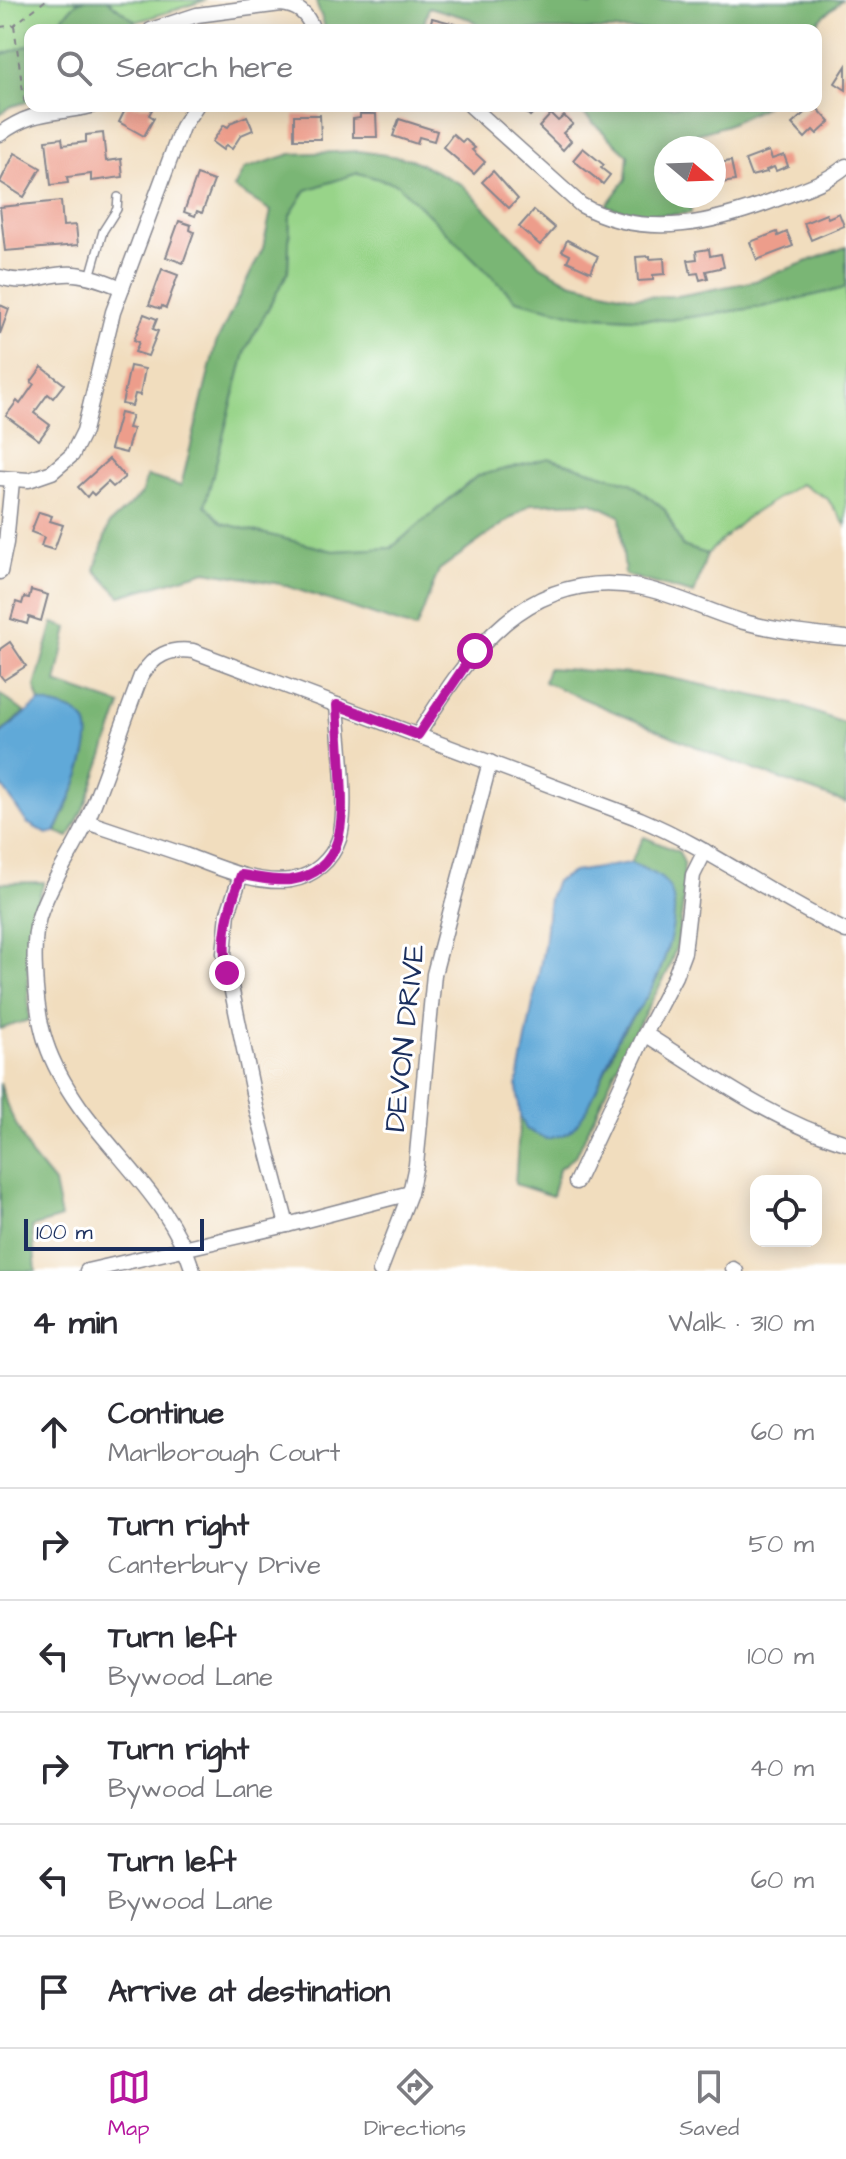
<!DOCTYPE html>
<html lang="en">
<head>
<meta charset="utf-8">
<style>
  body { margin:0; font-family:"Architects Daughter",sans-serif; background:#f7f7f7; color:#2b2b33 }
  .controls { position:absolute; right:24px; bottom:24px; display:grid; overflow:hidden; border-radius:16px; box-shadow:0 4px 20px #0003 }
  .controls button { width:72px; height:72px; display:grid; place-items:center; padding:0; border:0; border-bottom:2px solid #e1e1e2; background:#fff; color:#2b2b33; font:40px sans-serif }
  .compass { position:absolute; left:654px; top:136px; width:72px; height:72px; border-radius:50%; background:#fff; box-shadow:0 4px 20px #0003; rotate:109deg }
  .scale { position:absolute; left:24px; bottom:20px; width:180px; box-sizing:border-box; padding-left:8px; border:4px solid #1b2f5e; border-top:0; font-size:22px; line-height:28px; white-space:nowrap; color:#1b2f5e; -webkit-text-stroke:6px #fff; paint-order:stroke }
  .stop { position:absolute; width:24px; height:24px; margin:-18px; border:6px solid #b5179e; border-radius:50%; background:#fff }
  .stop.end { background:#b5179e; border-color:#fff; box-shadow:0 2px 8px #0008 }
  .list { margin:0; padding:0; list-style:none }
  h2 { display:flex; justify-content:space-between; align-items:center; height:104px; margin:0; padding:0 32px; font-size:34px }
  h2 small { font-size:26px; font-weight:400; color:#7c7c81 }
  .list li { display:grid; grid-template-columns:52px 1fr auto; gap:24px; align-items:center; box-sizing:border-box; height:112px; padding:0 32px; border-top:2px solid #e1e1e2 }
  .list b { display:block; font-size:30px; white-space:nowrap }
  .list p { margin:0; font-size:26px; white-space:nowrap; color:#7c7c81 }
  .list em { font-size:26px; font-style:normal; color:#7c7c81 }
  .icon { flex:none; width:44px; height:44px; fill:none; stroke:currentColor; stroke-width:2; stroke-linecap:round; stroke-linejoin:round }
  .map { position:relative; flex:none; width:846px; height:1271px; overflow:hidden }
  .search { position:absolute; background:#fff; box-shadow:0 4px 20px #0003; left:24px; right:24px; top:24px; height:88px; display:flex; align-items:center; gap:20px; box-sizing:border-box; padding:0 28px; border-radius:16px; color:#7c7c81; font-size:30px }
  .sheet { height:776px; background:#fff }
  nav { display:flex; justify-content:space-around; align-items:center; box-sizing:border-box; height:112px; border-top:2px solid #e1e1e2; background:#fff; font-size:22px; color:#7c7c81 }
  nav a { display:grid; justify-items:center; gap:4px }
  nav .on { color:#b5179e }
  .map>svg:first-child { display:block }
  .green { fill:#98d489; stroke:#5a8274; stroke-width:2 }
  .forest { fill:#7ab675; stroke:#4a726a; stroke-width:2 }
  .water { fill:#61a9d8; stroke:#3e6c9b; stroke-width:2 }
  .building { fill:#ed9d8b }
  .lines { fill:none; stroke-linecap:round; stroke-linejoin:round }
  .service-casing { stroke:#86868e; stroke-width:10 }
  .minor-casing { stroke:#86868e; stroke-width:17 }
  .path { stroke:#86868e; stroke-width:2; stroke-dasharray:6 6; stroke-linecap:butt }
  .service { stroke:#fff; stroke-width:7 }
  .minor { stroke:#fff; stroke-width:14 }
  .route { stroke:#b5179e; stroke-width:10 }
  .labels { text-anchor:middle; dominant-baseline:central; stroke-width:6; stroke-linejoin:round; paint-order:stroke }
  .street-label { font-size:30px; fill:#1b2f5e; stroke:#fff }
</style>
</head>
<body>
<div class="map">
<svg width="846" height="1271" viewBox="0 0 846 1271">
  <rect width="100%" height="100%" fill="#fff"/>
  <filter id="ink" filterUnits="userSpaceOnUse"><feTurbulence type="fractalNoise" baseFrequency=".0125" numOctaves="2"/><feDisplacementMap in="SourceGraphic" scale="16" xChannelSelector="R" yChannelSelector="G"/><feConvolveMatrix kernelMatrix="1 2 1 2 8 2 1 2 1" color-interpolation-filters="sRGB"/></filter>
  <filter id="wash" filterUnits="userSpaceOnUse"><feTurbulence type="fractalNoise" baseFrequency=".006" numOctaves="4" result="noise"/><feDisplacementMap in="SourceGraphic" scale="32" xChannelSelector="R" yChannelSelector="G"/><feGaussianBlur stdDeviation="1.8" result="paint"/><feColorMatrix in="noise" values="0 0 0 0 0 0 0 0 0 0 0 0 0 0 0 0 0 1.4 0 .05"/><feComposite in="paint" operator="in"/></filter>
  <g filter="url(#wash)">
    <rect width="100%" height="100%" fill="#f1ddbe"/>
    <!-- green -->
    <g class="green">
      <path d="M0 0H83L77 2 51 30H30V45L0 55Z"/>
      <path d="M107 0H206L136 22Z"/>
      <path d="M358 173 397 184 431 216 577 315 669 320 762 307 841 289 846 286V526L827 498 800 484 746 518 707 554 682 546 665 510 477 476 391 548 333 551 221 523 205 504 246 349 288 272 290 215 306 190Z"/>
    </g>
    <!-- forest -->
    <g class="forest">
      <path d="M83 0H107L136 22 128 30H51L77 2Z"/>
      <path d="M316 0H572L591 6 598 0H842L819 20 816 30H485L470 19 429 7 422 30H325C324 17 316 9 316 0Z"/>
      <path d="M30 45V101L12 106 0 114V55Z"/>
      <path d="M575 106H766L727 125 684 138 685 148H666V196H690L691 213C660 217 636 214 606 206L626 179 628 155Z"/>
      <path d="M359 151 411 159 463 185 541 266 570 282 633 297 678 296 755 281 846 247V286L841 289 762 307 669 320 577 315 516 300 397 184 358 173 306 190 290 215 288 272 246 349 205 505 222 523 333 551 391 548 477 476 549 458 631 483 665 510 682 546 707 554 694 594 625 575 620 516 591 502 531 504 439 570 416 629 280 584 206 571 120 596 95 570 109 524 141 495 147 476 181 486 216 343 263 248 271 211 234 188 244 169 291 154Z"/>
      <path d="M53 623 68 628 56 683 121 705 86 803 69 837 56 832C66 809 97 745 86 723 79 709 54 706 40 702L35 687Z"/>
      <path d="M548 668 661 676 793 704 846 724V803L725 759 544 682Z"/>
      <path d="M0 694 24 712 0 734Z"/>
      <path d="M644 837 679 852 684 863 683 904 677 945 667 973 623 1053 577 1154 559 1169 552 1196 515 1184 520 1116 527 1129 583 1114 611 1058 618 1038 646 998 659 975 667 949 674 906 648 870 630 863Z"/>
      <path d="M44 882 27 935 29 1020 0 1029V883Z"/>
      <path d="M0 1083 7 1106 31 1155 54 1183 61 1218 32 1227 36 1271H0Z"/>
    </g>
    <!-- water -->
    <g class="water">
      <path d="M40 702C54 706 79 709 86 723 97 745 66 809 55 832L47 834 27 823 0 783V734Z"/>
      <path d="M630 863C642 868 659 874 667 884 686 908 662 971 648 995 640 1009 628 1020 620 1034 607 1059 591 1115 569 1132 564 1136 553 1137 546 1139L526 1129 520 1116 517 1086 544 946 549 898 556 881 573 872Z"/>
    </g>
    <g id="blocks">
      <!-- building -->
      <g class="building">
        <path d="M432 18 455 24 453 30H429Z"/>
        <path d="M846 66V90L835 83Z"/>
        <path d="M127 106H154L149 115 154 118 144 136 119 122Z"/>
        <path d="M519 106H540L530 116Z"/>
        <path d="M812 106H815L830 122 817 134 813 130 805 138 792 124Z"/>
        <path d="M360 114H376L377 137H353V119L360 118Z"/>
        <path d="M551 114 558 121 564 116 573 124 563 133 571 141 563 150 539 127Z"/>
        <path d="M294 115H320L321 139H294Z"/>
        <path d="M247 116 253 130 241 135 232 149 226 145 223 150 212 142 224 125 228 127 232 122Z"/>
        <path d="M399 119 437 131 434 141 419 137 417 144 393 136Z"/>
        <path d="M103 133 106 161 121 159 123 177 91 181V174L67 177 68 183 51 185 46 140 62 138 63 145 86 142V135Z"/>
        <path d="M453 134 462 142 465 139 475 148 472 150 485 162 474 174 443 147Z"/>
        <path d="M583 148 604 165 601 168 610 175 603 184 573 160Z"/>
        <path d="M769 151 772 159 784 155 788 166 776 171 774 167 766 170 767 172 751 176 745 160Z"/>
        <path d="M15 153 41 168 24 197 0 182Z"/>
        <path d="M731 161 735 181 714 184V164Z"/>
        <path d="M493 171 518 199 509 208 482 182Z"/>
        <path d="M197 175 214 181 202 213 197 211 195 216 184 212Z"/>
        <path d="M61 201 63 226 76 225 78 245 5 251 0 207Z"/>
        <path d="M534 210 555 228 540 245 519 227Z"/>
        <path d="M839 213 844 226 811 240 804 223 826 214 828 218Z"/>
        <path d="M179 221 191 225 190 230 194 232 183 263 166 257Z"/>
        <path d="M777 232 778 236 787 232 793 246 757 260 750 242Z"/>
        <path d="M567 240 598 256 591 272 567 261 570 255 562 251Z"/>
        <path d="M709 249 710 256 721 254 724 267 706 271 708 278 700 280 698 273 691 274 688 260 697 259 696 251Z"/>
        <path d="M650 256V259L664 258 665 274 653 275V280L638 281 636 257Z"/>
        <path d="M162 269 178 275 166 308 162 306 161 309 149 305Z"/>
        <path d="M0 305 9 309 0 334Z"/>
        <path d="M144 314 157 319 153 329 158 331 148 356 135 352 139 342 134 340Z"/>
        <path d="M130 366 145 369 140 395 135 394 132 406 122 404Z"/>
        <path d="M42 367 64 384 53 398 48 394 34 413 50 425 39 440 6 416 17 401 20 404 34 384 31 382Z"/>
        <path d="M120 413 132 416 128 428 133 429 126 453 110 449Z"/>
        <path d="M109 459 125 477 113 487 108 482 94 495 91 492 87 497 78 487Z"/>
        <path d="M39 512 52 516 50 521 63 525 54 550 41 546 44 537 31 532Z"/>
        <path d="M31 590 48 595 41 621 29 617 27 624 11 619 16 602 22 604 24 597 29 598Z"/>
        <path d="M10 642 26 666 4 680 0 675V649Z"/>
      </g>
    </g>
  </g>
  <g filter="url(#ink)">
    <use href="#blocks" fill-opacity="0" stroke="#86868e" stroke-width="2"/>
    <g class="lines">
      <defs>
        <path id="service" d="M90 277 103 231 117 209 118 197"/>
        <g id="minor">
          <path d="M151 30 197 15 281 4C298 6 307 13 313 30"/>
          <path d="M471 106 581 205C647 242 719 222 785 196 807 188 828 181 846 166"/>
          <path d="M0 134C34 109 53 115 91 106"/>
          <path d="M0 277C30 287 46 272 74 274 90 275 107 282 122 288"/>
          <path d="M0 478 29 480 52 472 72 455 84 431 113 312 182 127 196 106"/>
          <path d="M0 572 6 543 12 481"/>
          <path d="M418 735C469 652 527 567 639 587 676 594 708 612 744 622 777 631 812 635 846 638"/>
          <path d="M87 822C120 833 152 844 185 855 217 867 256 885 291 880 314 876 332 860 339 839 349 810 339 738 337 705"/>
          <path d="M241 875 228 913 224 953 256 1107 287 1225"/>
          <path d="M645 1034C709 1074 772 1121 846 1143"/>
          <path d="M576 1182 645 1034 675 976 684 952 693 875 705 851"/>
          <path d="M733 1269 736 1271"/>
          <path d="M87 1271 287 1225 410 1193"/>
          <path d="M193 1271C173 1206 119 1161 80 1107 47 1060 37 1028 35 971 34 953 34 935 39 917 50 882 74 852 88 819 107 772 123 723 141 676 154 655 169 648 193 651L640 819C712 849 775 898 846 931"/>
          <path d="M380 1271 410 1193 416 1165 434 974 490 762"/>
        </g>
      </defs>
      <!-- service casing -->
      <use href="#service" class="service-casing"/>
      <!-- minor casing -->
      <use href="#minor" class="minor-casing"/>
      <!-- path -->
      <g class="path">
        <path d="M14 25 25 107"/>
        <path d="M0 27 14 25 46 0"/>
      </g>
      <!-- service -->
      <use href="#service" class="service"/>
      <!-- minor -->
      <use href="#minor" class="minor"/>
    </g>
  </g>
  <g class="lines" filter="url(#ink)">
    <!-- route -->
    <path class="route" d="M227 973C220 937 229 908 241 875 257 877 274 882 291 880 347 871 343 817 341 774 340 751 338 728 337 705L418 735 475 651"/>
  </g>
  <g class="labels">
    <!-- street labels -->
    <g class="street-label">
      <text transform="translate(405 1038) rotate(-84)">DEVON DRIVE</text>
    </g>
  </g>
</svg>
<div class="controls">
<button><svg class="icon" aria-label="locate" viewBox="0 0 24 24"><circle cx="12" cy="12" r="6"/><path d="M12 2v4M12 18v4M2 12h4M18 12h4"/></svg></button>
</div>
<svg class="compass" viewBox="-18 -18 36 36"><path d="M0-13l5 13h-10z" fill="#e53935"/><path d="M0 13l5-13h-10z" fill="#7c7c81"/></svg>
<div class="scale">100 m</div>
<div class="stop" style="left:475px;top:651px"></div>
<div class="stop end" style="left:227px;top:973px"></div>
<div class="search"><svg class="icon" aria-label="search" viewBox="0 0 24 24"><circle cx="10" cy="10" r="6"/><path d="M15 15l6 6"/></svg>Search here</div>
</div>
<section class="sheet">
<h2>4 min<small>Walk · 310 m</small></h2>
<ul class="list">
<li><svg class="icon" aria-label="ahead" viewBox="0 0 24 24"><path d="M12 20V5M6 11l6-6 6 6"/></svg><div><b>Continue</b><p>Marlborough Court</p></div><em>60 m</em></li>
<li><svg class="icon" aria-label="right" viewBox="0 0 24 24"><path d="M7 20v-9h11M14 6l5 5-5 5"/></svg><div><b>Turn right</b><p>Canterbury Drive</p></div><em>50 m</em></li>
<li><svg class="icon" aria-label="left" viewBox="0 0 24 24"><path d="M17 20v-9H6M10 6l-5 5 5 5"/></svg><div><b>Turn left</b><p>Bywood Lane</p></div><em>100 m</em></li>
<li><svg class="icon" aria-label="right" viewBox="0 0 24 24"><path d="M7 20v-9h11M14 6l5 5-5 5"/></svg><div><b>Turn right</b><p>Bywood Lane</p></div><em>40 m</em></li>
<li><svg class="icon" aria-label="left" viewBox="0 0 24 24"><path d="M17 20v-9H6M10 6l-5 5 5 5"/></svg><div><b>Turn left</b><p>Bywood Lane</p></div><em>60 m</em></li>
<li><svg class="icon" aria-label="arrive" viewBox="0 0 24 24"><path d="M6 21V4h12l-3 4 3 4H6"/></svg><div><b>Arrive at destination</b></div></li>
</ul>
</section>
<nav>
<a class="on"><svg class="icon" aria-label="map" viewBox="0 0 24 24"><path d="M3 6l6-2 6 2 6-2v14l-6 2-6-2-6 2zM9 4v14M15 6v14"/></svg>Map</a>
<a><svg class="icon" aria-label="directions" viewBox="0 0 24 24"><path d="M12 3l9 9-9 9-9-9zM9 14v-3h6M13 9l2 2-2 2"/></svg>Directions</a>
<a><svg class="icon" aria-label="saved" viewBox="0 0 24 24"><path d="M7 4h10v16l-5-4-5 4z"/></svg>Saved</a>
</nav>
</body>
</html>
